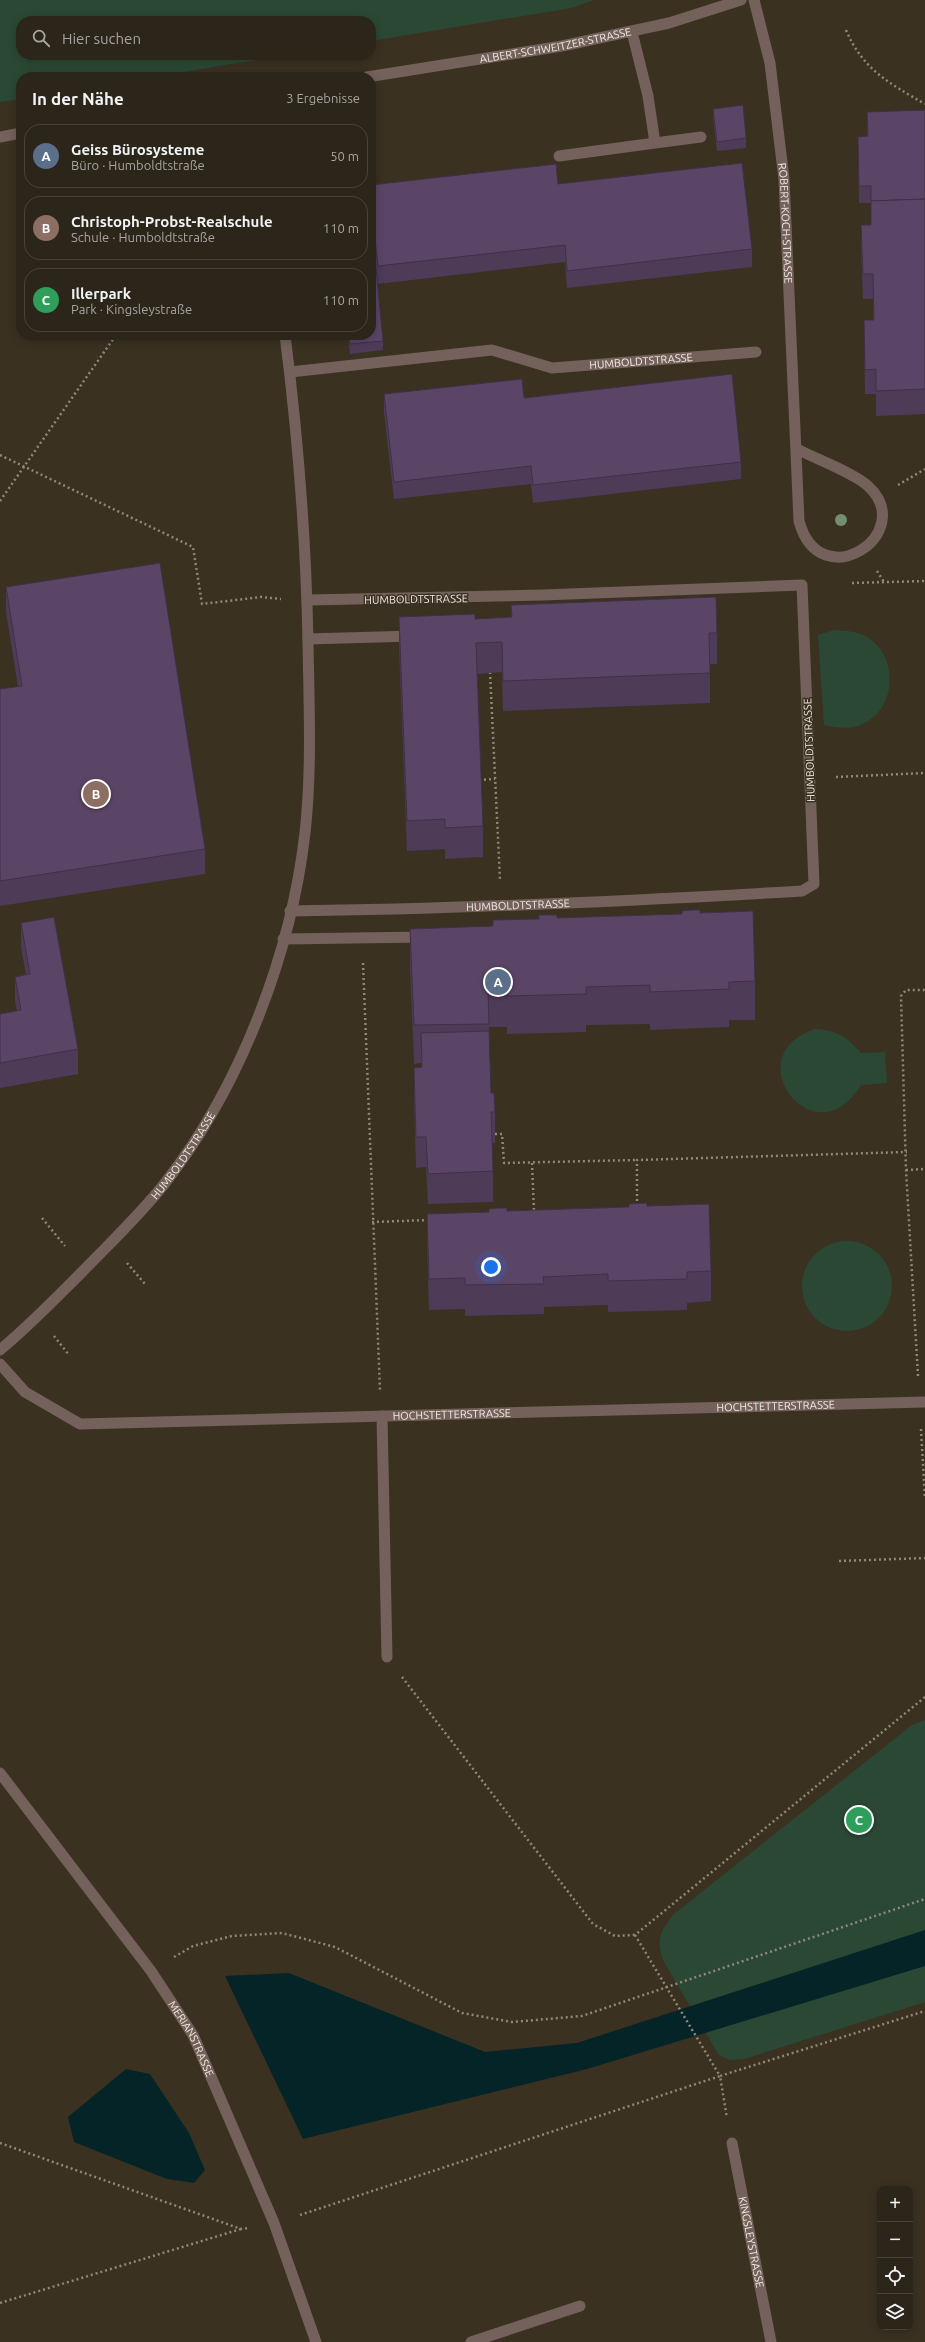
<!DOCTYPE html>
<html lang="de">
<head>
<meta charset="utf-8">
<style>
  body { margin:0; font-family:Ubuntu,sans-serif; background:#383126; color:#f1f3f6 }
  .controls { position:absolute; right:12px; bottom:12px; display:grid; overflow:hidden; border-radius:8px; box-shadow:0 2px 10px #0003 }
  .controls button { width:36px; height:36px; display:grid; place-items:center; padding:0; border:0; border-bottom:1px solid #484238; background:#2c2519; color:#f1f3f6; font:20px sans-serif }
  .you { position:absolute; left:491px; top:1267px; width:14px; height:14px; margin:-10px; border:3px solid #fff; border-radius:50%; background:#1a73e8; box-shadow:0 0 0 6px #1a73e833 }
  .badge { display:grid; place-items:center; width:26px; height:26px; border-radius:50%; background:#1a73e8; color:#fff; font-size:13px; font-weight:700 }
  .pin { position:absolute; translate:-50% -50%; border:2px solid #fff; box-shadow:0 1px 4px #0006 }
  .list { margin:0; padding:0; list-style:none }
  h2 { display:flex; justify-content:space-between; align-items:center; height:52px; margin:0; padding:0 16px; font-size:17px }
  h2 small { font-size:13px; font-weight:400; color:#a6a5a2 }
  .list li { display:grid; grid-template-columns:26px 1fr auto; gap:12px; align-items:center; box-sizing:border-box; height:64px; margin:0 8px 8px; padding:0 8px; border:1px solid #484238; border-radius:16px }
  .list b { display:block; font-size:15px; white-space:nowrap }
  .list p { margin:0; font-size:13px; white-space:nowrap; color:#a6a5a2 }
  .list em { font-size:13px; font-style:normal; color:#a6a5a2 }
  .icon { flex:none; width:22px; height:22px; fill:none; stroke:currentColor; stroke-width:2; stroke-linecap:round; stroke-linejoin:round }
  .map { position:relative; flex:none; width:925px; height:2342px; overflow:hidden }
  .search { position:absolute; background:#2c2519; box-shadow:0 2px 10px #0003; left:16px; top:16px; width:360px; height:44px; display:flex; align-items:center; gap:10px; box-sizing:border-box; padding:0 14px; border-radius:16px; color:#a6a5a2; font-size:15px }
  .panel { position:absolute; background:#2c2519; box-shadow:0 2px 10px #0003; left:16px; top:72px; width:360px; height:268px; border-radius:16px }
  .map>svg:first-child { display:block }
  .green { fill:#2b4835 }
  .water { fill:#052428 }
  .lines { fill:none; stroke-linecap:round; stroke-linejoin:round }
  .path { stroke:#8f887b; stroke-width:2.5; stroke-dasharray:2 3; stroke-linecap:butt }
  .service { stroke:#74615b; stroke-width:11 }
  .minor { stroke:#74615b; stroke-width:11 }
  .tree { fill:#709071 }
  .wall { fill:#4e3b58 }
  .building { fill:#5b4566; stroke:#403047 }
  .labels { text-anchor:middle; dominant-baseline:central; stroke-width:3; stroke-linejoin:round; paint-order:stroke }
  .street-label { font-size:11px; fill:#f1ece2; stroke:#3a3121 }
</style>
</head>
<body>
<div class="map">
<svg width="925" height="2342" viewBox="0 0 925 2342">
  <rect width="100%" height="100%" fill="#3a3121"/>
  <!-- green -->
  <g class="green">
    <path d="M0 0H594L571 8 371 41V21H21V55H287L153 77H21V99L0 102Z"/>
    <path d="M834 630C846 631 857 631 867 637 902 659 896 717 854 727 844 729 834 727 824 725L818 635Z"/>
    <path d="M815 1029C836 1030 848 1037 861 1053L885 1052 887 1083 861 1085C815 1161 734 1056 815 1029Z"/>
    <circle cx="847" cy="1286" r="45"/>
    <path d="M925 1720V2002L744 2059 729 2060 718 2054 663 1960C656 1938 660 1932 674 1914L912 1725Z"/>
  </g>
  <!-- water -->
  <g class="water">
    <path d="M925 1930V1966L587 2069 303 2139 225 1976 289 1973 485 2052 577 2043Z"/>
    <path d="M126 2069 150 2074 189 2133 205 2170 194 2183 167 2179 74 2142 68 2117Z"/>
  </g>
  <g class="lines">
    <!-- path -->
    <g class="path">
      <path d="M846 30C863 70 889 83 925 104"/>
      <path d="M0 455 193 547 202 604 261 597 281 599"/>
      <path d="M898 485 925 469"/>
      <path d="M0 501 116 335"/>
      <path d="M877 571 884 582"/>
      <path d="M852 583 925 581"/>
      <path d="M490 672 500 880"/>
      <path d="M836 777 925 773"/>
      <path d="M479 780 495 779"/>
      <path d="M363 963 380 1390"/>
      <path d="M495 1134H502L504 1163 637 1160"/>
      <path d="M532 1163 534 1212"/>
      <path d="M906 1170 925 1169"/>
      <path d="M637 1206V1160L907 1152"/>
      <path d="M42 1218 65 1246"/>
      <path d="M372 1222 429 1220"/>
      <path d="M127 1263 145 1284"/>
      <path d="M54 1336 69 1355"/>
      <path d="M918 1376 906 1170 901 996 906 990H925"/>
      <path d="M921 1429 925 1499"/>
      <path d="M839 1561 925 1558"/>
      <path d="M402 1677 593 1924 615 1936 635 1935"/>
      <path d="M925 1697 635 1935 720 2076 925 2011"/>
      <path d="M174 1957 193 1946 232 1936 282 1933 335 1947 462 2013 512 2022 582 2016 925 1899"/>
      <path d="M0 2143 241 2229 248 2228"/>
      <path d="M300 2215 720 2076 727 2118"/>
      <path d="M0 2303 241 2229"/>
    </g>
    <!-- service -->
    <g class="service">
      <path d="M655 143 701 137"/>
      <path d="M559 156 655 143 648 96 632 32"/>
      <path id="s1" d="M290 372 492 350 552 368 756 352"/>
      <path d="M308 639 414 636"/>
      <path id="s2" d="M290 911C461 909 632 901 802 891L814 884 802 585 543 595 308 600"/>
      <path d="M283 939 425 937"/>
    </g>
    <!-- minor -->
    <g class="minor">
      <path id="s3" d="M754 0 770 63 784 179 799 521C820 599 919 533 868 486 854 473 816 459 797 449"/>
      <path id="s4" d="M367 77 562 46 669 23 741 0"/>
      <path d="M0 137 21 133"/>
      <path id="s5" d="M0 1350C29 1326 55 1299 81 1273 110 1243 140 1215 165 1183 241 1086 291 954 305 833 312 769 309 706 308 642 306 539 298 437 285 335"/>
      <path id="s6" d="M0 1364 25 1392 80 1424 925 1402"/>
      <path d="M382 1416 387 1657"/>
      <path id="s7" d="M0 1773 151 1971 193 2035 274 2223 316 2342"/>
      <path id="s8" d="M732 2143 771 2342"/>
      <path d="M471 2342 580 2306"/>
    </g>
  </g>
  <!-- trees -->
  <circle class="tree" cx="841" cy="520" r="6"/>
  <!-- wall -->
  <g class="wall">
    <path d="M713 109 746 138V148L717 151 713 118Z"/>
    <path d="M925 110V414L876 416V394H865L864 320H873V299H863L861 249V225H871V203H859L858 137 867 136V112Z"/>
    <path d="M558 184 752 249V267L567 288 565 262 378 284 383 341V350L350 354 348 335H371V185Z"/>
    <path d="M384 394 524 398 741 462V479L533 503 531 484 394 499 384 412Z"/>
    <path d="M6 587 205 849V874L0 906V689L18 687 6 612Z"/>
    <path d="M511 605 717 633V664H710V703L503 711 502 672 477 674 483 826V857L445 859V849L407 851 399 647V617L475 619 511 617Z"/>
    <path d="M700 913 755 981V1020H729V1027L650 1030V1024L586 1025V1032L507 1034V1027H489L491 1093 495 1112V1143H492L493 1171V1202L428 1204 426 1167 416 1168 414 1098V1068L421 1067V1063L414 1064 410 967V929L493 926 539 919V915L557 918Z"/>
    <path d="M21 923 78 1049V1074L0 1088V1014L17 1011 15 1001V977L26 974 21 948Z"/>
    <path d="M647 1206 711 1271V1301L687 1303V1310L608 1312V1305L544 1307V1314L465 1316V1309L429 1310 427 1244V1214Z"/>
  </g>
  <!-- building -->
  <g class="building">
    <path d="M743 105 746 138 717 142 713 109Z"/>
    <path d="M925 110V199L871 201V186H859L858 137 868 136 867 112Z"/>
    <path d="M742 163 752 249 567 271 565 245 378 266 371 203V185L556 164 558 184Z"/>
    <path d="M925 199V389L876 391V369L865 370 864 320H874L873 274H863L861 225H871V201Z"/>
    <path d="M371 216 383 341 350 344 349 335H371Z"/>
    <path d="M732 374 741 462 533 485 531 466 394 482 384 394 522 379 524 398Z"/>
    <path d="M160 563 205 849 0 881V689L22 686 6 587Z"/>
    <path d="M716 597 717 633H709L710 673 503 681 502 642 476 643 483 826 445 828V819L407 821 399 617 475 614V619L512 617 511 605Z"/>
    <path d="M691 910H700V913L753 911 755 981 729 982V989L650 992V985L586 987V994L507 996V989H488L489 1024 414 1025 410 929 493 926V920L539 919V915H557V918L682 914V911Z"/>
    <path d="M54 917 78 1049 0 1063V1014L21 1010 15 977 30 974 21 923Z"/>
    <path d="M489 1031 491 1093H494L495 1112H491L493 1171 428 1174 426 1137H416L414 1068 422 1067 421 1033Z"/>
    <path d="M647 1203V1206L709 1204 711 1271 687 1272V1279L608 1281V1274L543 1277 544 1284 465 1285V1278L429 1279 427 1214 489 1212V1209L498 1208H507V1211L629 1207V1204Z"/>
  </g>
  <g class="labels">
    <!-- street labels -->
    <g class="street-label">
      <text stroke="none"><textPath href="#s4" startOffset="191">ALBERT-SCHWEITZER-STRASSE</textPath></text>
      <text stroke="none"><textPath href="#s3" startOffset="226">ROBERT-KOCH-STRASSE</textPath></text>
      <text stroke="none"><textPath href="#s1" startOffset="355">HUMBOLDTSTRASSE</textPath></text>
      <text transform="translate(416 599) rotate(-1)">HUMBOLDTSTRASSE</text>
      <text transform="translate(809 750) rotate(-92)">HUMBOLDTSTRASSE</text>
      <text stroke="none"><textPath href="#s2" startOffset="228">HUMBOLDTSTRASSE</textPath></text>
      <text stroke="none"><textPath href="#s5" startOffset="268">HUMBOLDTSTRASSE</textPath></text>
      <text stroke="none"><textPath href="#s6" startOffset="797">HOCHSTETTERSTRASSE</textPath></text>
      <text stroke="none"><textPath href="#s6" startOffset="473">HOCHSTETTERSTRASSE</textPath></text>
      <text stroke="none"><textPath href="#s7" startOffset="328">MERIANSTRASSE</textPath></text>
      <text stroke="none"><textPath href="#s8" startOffset="101">KINGSLEYSTRASSE</textPath></text>
    </g>
  </g>
</svg>
<div class="controls">
<button>+</button>
<button>−</button>
<button><svg class="icon" aria-label="locate" viewBox="0 0 24 24"><circle cx="12" cy="12" r="6"/><path d="M12 2v4M12 18v4M2 12h4M18 12h4"/></svg></button>
<button><svg class="icon" aria-label="layers" viewBox="0 0 24 24"><path d="M12 4l9 5-9 5-9-5zM3 14l9 5 9-5"/></svg></button>
</div>
<div class="you"></div>
<div class="pin badge" style="left:498px;top:982px;background:#5c6f8a">A</div>
<div class="pin badge" style="left:96px;top:794px;background:#8d6e63">B</div>
<div class="pin badge" style="left:859px;top:1820px;background:#2e9e5b">C</div>
<div class="search"><svg class="icon" aria-label="search" viewBox="0 0 24 24"><circle cx="10" cy="10" r="6"/><path d="M15 15l6 6"/></svg>Hier suchen</div>
<section class="panel">
<h2>In der Nähe<small>3 Ergebnisse</small></h2>
<ul class="list">
<li><span class="badge" style="background:#5c6f8a">A</span><div><b>Geiss Bürosysteme</b><p>Büro · Humboldtstraße</p></div><em>50 m</em></li>
<li><span class="badge" style="background:#8d6e63">B</span><div><b>Christoph-Probst-Realschule</b><p>Schule · Humboldtstraße</p></div><em>110 m</em></li>
<li><span class="badge" style="background:#2e9e5b">C</span><div><b>Illerpark</b><p>Park · Kingsleystraße</p></div><em>110 m</em></li>
</ul>
</section>
</div>
</body>
</html>
